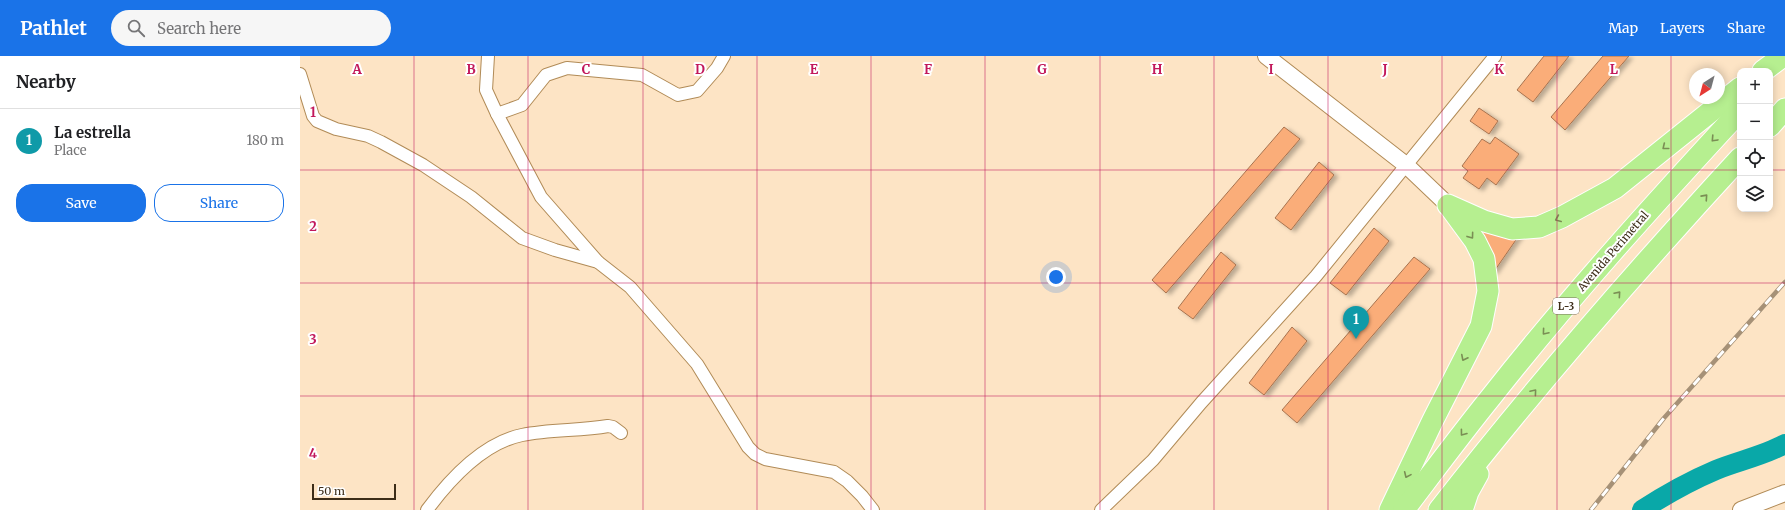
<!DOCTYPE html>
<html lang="en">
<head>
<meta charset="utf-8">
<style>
  body { margin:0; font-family:Merriweather,serif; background:#f6f6f6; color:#202124 }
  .controls { position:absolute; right:12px; top:12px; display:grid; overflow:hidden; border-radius:8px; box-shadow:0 2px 10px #0003 }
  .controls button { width:36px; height:36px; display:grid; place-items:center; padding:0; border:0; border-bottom:1px solid #e0e0e0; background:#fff; color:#202124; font:20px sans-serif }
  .compass { position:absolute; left:1389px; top:12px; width:36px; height:36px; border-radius:50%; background:#fff; box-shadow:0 2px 10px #0003; rotate:216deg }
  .scale { position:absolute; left:12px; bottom:10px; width:84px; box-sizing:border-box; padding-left:4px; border:2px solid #3d2d18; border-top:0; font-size:11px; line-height:14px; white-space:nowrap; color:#3d2d18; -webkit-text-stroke:3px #fff; paint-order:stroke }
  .you { position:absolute; left:756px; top:221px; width:14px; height:14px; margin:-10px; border:3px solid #fff; border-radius:50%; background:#1a73e8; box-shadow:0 0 0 6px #1a73e833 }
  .badge { display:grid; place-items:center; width:26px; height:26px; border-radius:50%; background:#1a73e8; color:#fff; font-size:13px; font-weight:700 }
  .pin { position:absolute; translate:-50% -33px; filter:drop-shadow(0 1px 2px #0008) }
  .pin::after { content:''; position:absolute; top:21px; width:14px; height:12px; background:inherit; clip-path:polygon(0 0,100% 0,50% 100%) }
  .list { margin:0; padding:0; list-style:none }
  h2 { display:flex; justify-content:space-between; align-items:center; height:52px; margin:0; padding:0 16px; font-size:17px }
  h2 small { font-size:13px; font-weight:400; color:#757577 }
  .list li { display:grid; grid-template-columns:26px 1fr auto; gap:12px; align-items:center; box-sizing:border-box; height:64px; padding:0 16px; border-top:1px solid #e0e0e0 }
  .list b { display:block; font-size:15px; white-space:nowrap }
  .list p { margin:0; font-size:13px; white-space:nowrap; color:#757577 }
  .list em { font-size:13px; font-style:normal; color:#757577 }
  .actions { display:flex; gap:8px; padding:12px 16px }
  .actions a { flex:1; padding:9px 0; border:1px solid #1a73e8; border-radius:16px; text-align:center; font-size:14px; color:#1a73e8 }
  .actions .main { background:#1a73e8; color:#fff }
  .icon { flex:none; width:22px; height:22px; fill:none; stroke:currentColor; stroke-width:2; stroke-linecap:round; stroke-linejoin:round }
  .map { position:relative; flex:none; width:1485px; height:454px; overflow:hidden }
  header { display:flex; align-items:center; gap:24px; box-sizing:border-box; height:56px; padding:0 20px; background:#1a73e8; color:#fff }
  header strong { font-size:19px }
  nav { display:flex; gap:22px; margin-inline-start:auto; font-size:14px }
  .search { width:280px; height:36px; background:#f6f6f6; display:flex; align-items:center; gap:10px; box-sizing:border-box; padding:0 14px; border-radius:22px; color:#757577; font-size:15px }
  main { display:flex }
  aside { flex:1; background:#fff }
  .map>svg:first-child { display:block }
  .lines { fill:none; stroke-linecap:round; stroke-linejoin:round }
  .river { stroke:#09a8a8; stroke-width:20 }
  .building { fill:#faad79; stroke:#a7734f; filter:url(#shadow) }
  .minor-casing { stroke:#b18b57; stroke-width:14 }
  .tertiary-casing { stroke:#b18b57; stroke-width:18 }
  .trunk-casing { stroke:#fff; stroke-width:23 }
  .minor { stroke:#fff; stroke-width:12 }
  .tertiary { stroke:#fff; stroke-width:16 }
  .trunk { stroke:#b6ef90; stroke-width:21 }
  .rail-casing { stroke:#a69177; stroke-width:4.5 }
  .rail { stroke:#fff; stroke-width:3; stroke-dasharray:9; stroke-linecap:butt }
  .oneway { stroke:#7a8e54 }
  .grid { fill:none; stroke:#c2185b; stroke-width:1; stroke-opacity:0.55 }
  .labels { text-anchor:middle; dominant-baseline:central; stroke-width:4; stroke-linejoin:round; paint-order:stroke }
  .shield { fill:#fff; stroke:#776c5d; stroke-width:1 }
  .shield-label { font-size:10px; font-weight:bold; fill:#3d2d18 }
  .street-label { font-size:11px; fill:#3d2d18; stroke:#fff }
  .grid-label { font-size:13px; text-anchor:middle; font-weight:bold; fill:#c2185b; stroke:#fff; stroke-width:4; stroke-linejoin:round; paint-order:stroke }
</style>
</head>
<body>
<header>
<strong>Pathlet</strong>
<div class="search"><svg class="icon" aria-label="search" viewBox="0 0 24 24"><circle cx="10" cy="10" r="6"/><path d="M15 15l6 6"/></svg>Search here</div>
<nav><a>Map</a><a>Layers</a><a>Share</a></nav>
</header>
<main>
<aside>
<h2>Nearby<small></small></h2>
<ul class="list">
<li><span class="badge" style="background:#0f9aa8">1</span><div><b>La estrella</b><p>Place</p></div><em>180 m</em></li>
</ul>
<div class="actions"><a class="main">Save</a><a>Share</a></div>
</aside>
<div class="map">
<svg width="1485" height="454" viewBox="0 0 1485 454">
  <defs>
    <filter id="shadow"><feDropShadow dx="4" dy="2" stdDeviation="2" flood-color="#0004"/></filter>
  </defs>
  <rect width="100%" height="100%" fill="#fde4c5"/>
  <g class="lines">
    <!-- river -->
    <path class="river" d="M1342 454C1365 439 1390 425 1416 414 1438 405 1463 400 1485 388"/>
  </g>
  <!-- building -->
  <g class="building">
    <path d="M1244 0H1269L1233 46 1217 34Z"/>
    <path d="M1303 0H1329L1265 74 1251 61Z"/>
    <path d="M1179 52 1198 65 1189 78 1170 65Z"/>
    <path d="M984 71 1000 83 866 237 852 224Z"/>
    <path d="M1195 81 1219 98 1196 129 1187 122 1179 133 1163 122 1168 115 1162 110 1182 83 1190 88Z"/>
    <path d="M1019 106 1034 119 991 174 975 162Z"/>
    <path d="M1074 172 1089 185 1046 239 1030 227Z"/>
    <path d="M1179 172 1220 178 1193 217Z"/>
    <path d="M921 196 936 209 893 263 878 252Z"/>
    <path d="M1114 201 1130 213 997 367 982 354Z"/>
    <path d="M992 271 1007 285 964 339 949 327Z"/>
  </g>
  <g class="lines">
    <defs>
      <g id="minor">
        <path d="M188 0 186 34 197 58 241 141 298 206"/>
        <path d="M0 18 13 60 17 65 36 73 68 80 81 86 123 109 171 141 222 182 255 194 298 206 330 231 397 308 448 391 455 398 465 403 534 416 547 425 562 440 573 454"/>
        <path d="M197 58 222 49 246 19 267 12 342 19 378 39 397 35 417 12 424 0"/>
        <path d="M127 454C150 423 183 387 222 379 250 373 280 375 308 370L313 371 321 377"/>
        <path d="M801 454 853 404 901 347 1016 220 1195 0"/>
      </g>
      <g id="tertiary">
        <path d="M966 0 1106 109 1148 149"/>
        <path d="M1441 454 1485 437"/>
      </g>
      <g id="trunk">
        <path d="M1463 15 1483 0"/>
        <path d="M1470 70 1485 53"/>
        <path d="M1148 149 1184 165 1212 173 1239 171 1262 161 1315 132 1440 32"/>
        <path d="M1090 454 1133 364 1181 270 1188 235 1184 203 1175 185 1150 151"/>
        <path d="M1104 454C1133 416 1161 378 1191 341 1269 242 1354 148 1440 55"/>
        <path d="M1139 454C1234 332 1335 216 1440 102"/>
        <path d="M1162 454 1168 436 1178 418"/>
      </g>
    </defs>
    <!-- minor casing -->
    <use href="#minor" class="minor-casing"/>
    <!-- tertiary casing -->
    <use href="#tertiary" class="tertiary-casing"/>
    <!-- trunk casing -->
    <use href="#trunk" class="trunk-casing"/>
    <!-- minor -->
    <use href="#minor" class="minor"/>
    <!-- tertiary -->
    <use href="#tertiary" class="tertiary"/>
    <!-- trunk -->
    <use href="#trunk" class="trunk"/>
    <defs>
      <path id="rail" d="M1291 454 1364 362 1485 226"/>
    </defs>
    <!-- rail casing -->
    <use href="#rail" class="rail-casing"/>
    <!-- rail -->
    <use href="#rail" class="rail"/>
  </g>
  <!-- one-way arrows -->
  <defs><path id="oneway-chevron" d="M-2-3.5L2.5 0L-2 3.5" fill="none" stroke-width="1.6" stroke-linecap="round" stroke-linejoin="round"/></defs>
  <g class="oneway">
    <use href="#oneway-chevron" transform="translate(1414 83) rotate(133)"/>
    <use href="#oneway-chevron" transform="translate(1365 91) rotate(141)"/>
    <use href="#oneway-chevron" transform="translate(1405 141) rotate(-48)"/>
    <use href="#oneway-chevron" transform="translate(1258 163) rotate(157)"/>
    <use href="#oneway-chevron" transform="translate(1171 180) rotate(54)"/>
    <use href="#oneway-chevron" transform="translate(1318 238) rotate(-49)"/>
    <use href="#oneway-chevron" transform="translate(1245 276) rotate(130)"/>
    <use href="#oneway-chevron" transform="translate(1164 302) rotate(117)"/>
    <use href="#oneway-chevron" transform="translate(1234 336) rotate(-50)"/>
    <use href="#oneway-chevron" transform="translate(1163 377) rotate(127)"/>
    <use href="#oneway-chevron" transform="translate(1107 419) rotate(114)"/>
  </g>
  <!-- grid -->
  <path class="grid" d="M114 0V454M228 0V454M343 0V454M457 0V454M571 0V454M685 0V454M800 0V454M914 0V454M1028 0V454M1142 0V454M1257 0V454M1371 0V454M0 114H1440M1470 114H1485M0 227H1485M0 340H1485"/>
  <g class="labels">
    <!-- shield labels -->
    <rect class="shield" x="1253" y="242" width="26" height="16" rx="3"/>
    <g class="shield-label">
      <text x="1266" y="250">L-3</text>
    </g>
    <!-- street labels -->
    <g class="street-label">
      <text transform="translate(1313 195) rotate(-49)">Avenida Perimetral</text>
    </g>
  </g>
  <g class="grid-label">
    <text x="57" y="18">A</text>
    <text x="171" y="18">B</text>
    <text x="286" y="18">C</text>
    <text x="400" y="18">D</text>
    <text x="514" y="18">E</text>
    <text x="628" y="18">F</text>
    <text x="742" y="18">G</text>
    <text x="857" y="18">H</text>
    <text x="971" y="18">I</text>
    <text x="1085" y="18">J</text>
    <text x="1199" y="18">K</text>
    <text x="1314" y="18">L</text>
    <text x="13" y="61">1</text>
    <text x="13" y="175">2</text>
    <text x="13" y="288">3</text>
    <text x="13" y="402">4</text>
  </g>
</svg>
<div class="controls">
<button>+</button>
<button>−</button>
<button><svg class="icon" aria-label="locate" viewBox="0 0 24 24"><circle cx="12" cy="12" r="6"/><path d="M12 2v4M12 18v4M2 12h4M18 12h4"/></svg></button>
<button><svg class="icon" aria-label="layers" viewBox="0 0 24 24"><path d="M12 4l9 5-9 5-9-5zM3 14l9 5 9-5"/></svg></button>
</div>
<svg class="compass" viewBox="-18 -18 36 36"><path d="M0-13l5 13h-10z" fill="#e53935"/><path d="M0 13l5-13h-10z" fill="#757577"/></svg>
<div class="scale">50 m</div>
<div class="you"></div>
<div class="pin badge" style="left:1056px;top:283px;background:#0f9aa8">1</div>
</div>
</main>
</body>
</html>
